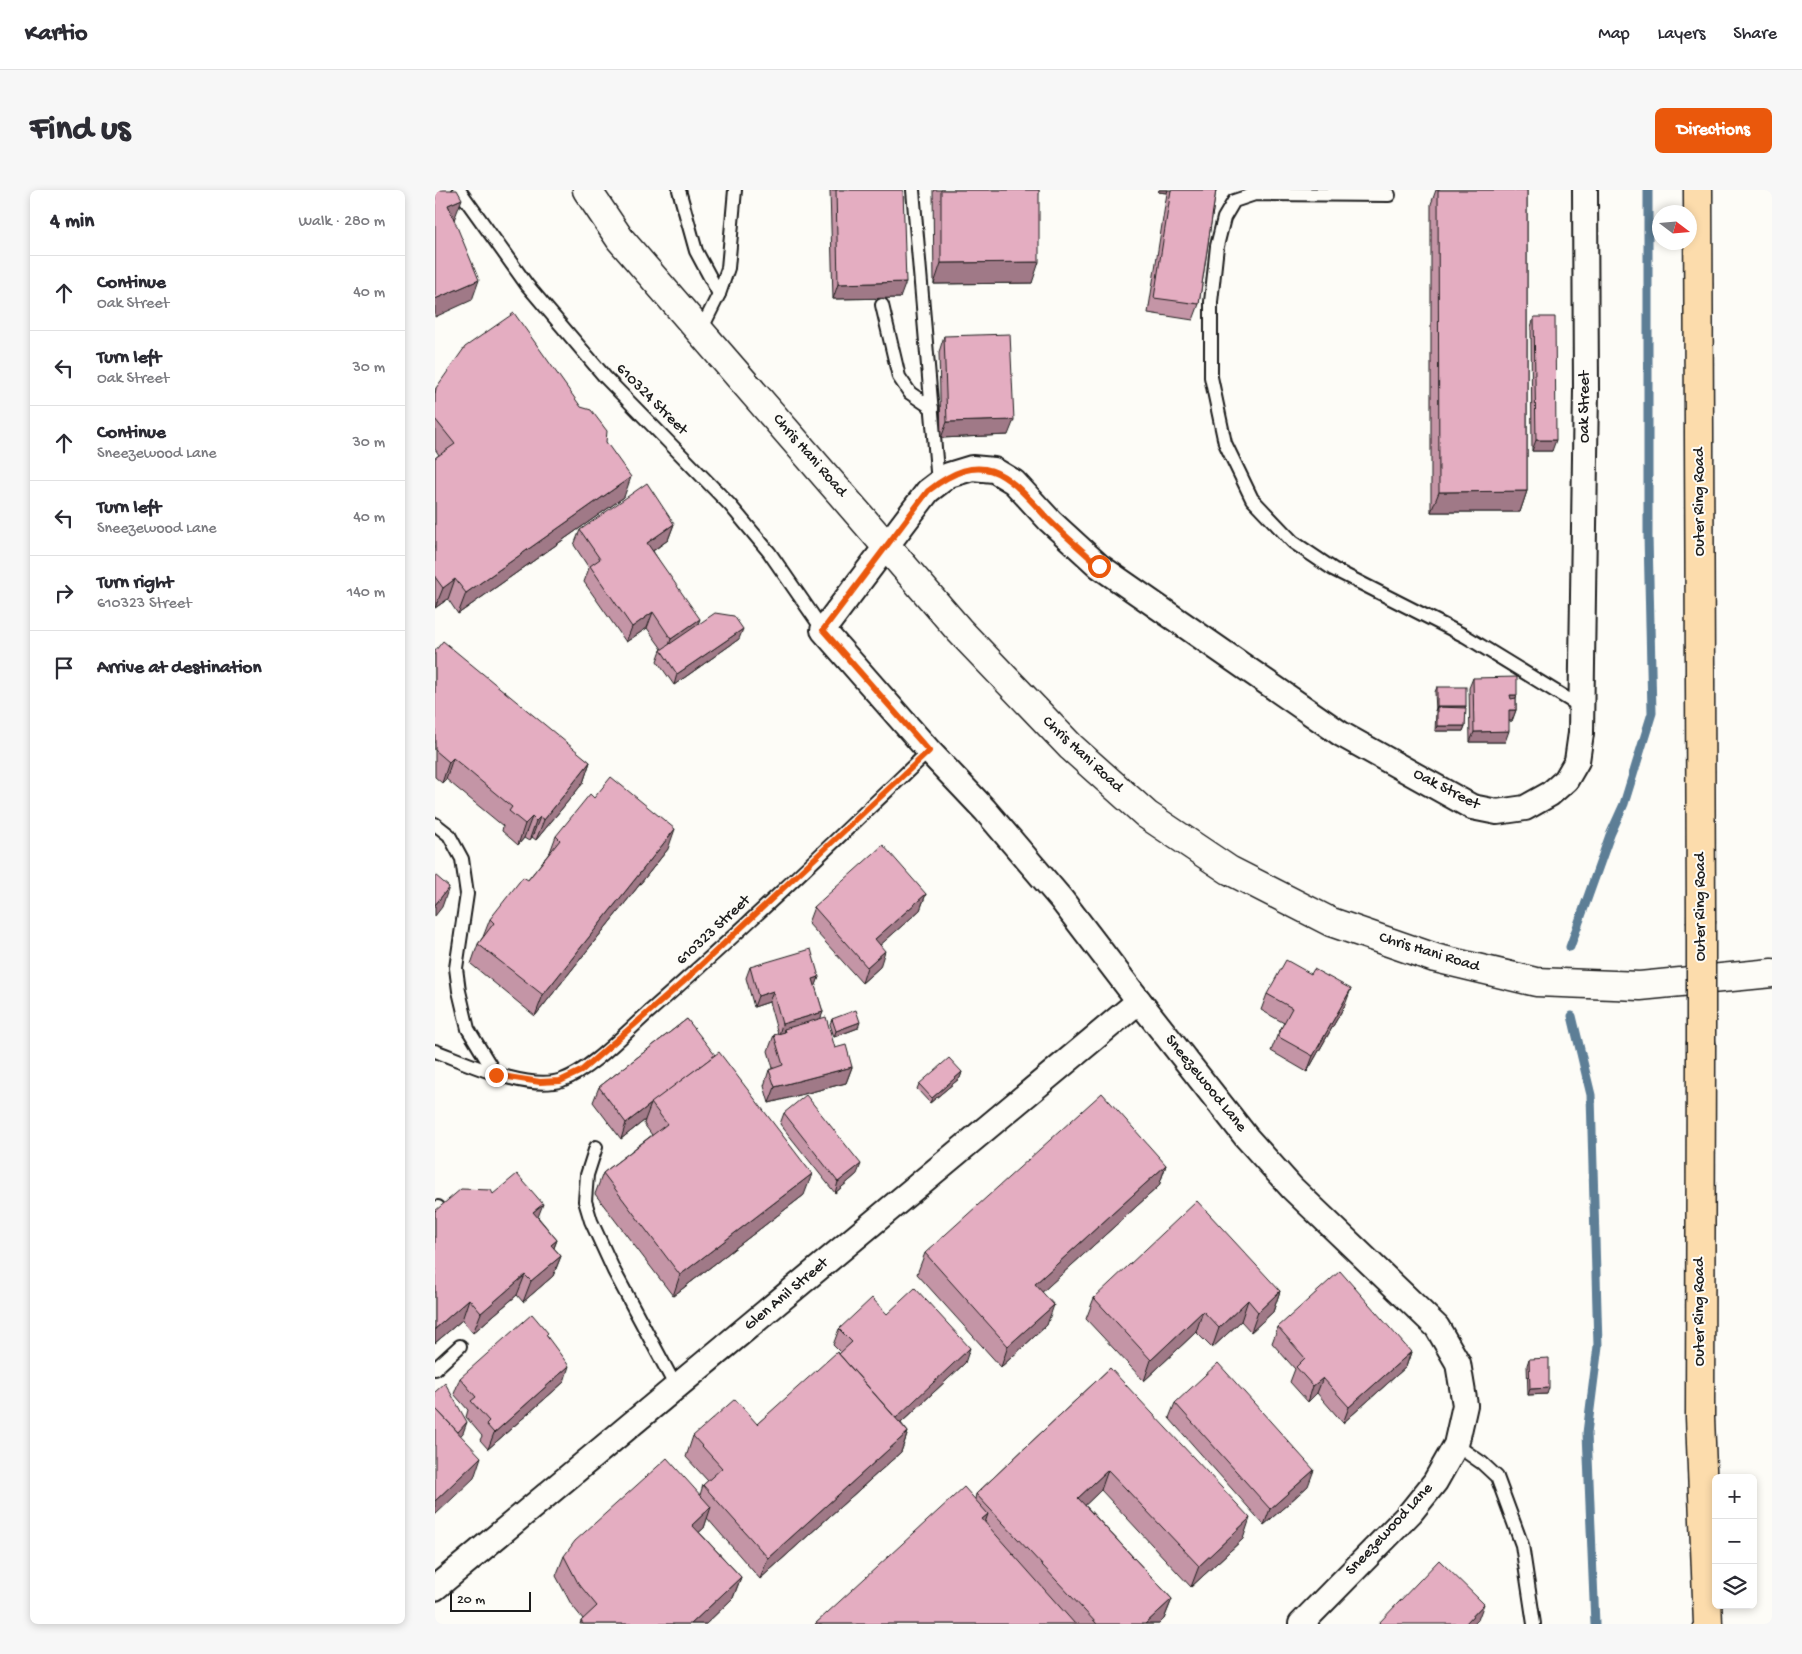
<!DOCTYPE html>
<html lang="en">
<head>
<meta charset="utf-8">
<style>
  body { margin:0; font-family:"Gochi Hand",sans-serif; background:#f7f7f7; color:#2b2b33 }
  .controls { position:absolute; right:15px; bottom:15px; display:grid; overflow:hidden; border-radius:8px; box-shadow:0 2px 8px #0003 }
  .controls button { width:45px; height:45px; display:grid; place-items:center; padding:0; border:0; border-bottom:1px solid #e1e1e2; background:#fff; color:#2b2b33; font:25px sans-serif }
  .compass { position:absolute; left:1217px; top:15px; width:45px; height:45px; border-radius:50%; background:#fff; box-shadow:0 2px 8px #0003; rotate:106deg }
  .scale { position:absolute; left:15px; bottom:12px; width:81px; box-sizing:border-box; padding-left:5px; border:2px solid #1c1c1c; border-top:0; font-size:14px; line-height:18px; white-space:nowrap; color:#1c1c1c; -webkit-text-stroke:4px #fdfcf7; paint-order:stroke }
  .stop { position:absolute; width:15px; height:15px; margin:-11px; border:4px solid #ea580c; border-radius:50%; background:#fff }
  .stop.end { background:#ea580c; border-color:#fff; box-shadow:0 1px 5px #0008 }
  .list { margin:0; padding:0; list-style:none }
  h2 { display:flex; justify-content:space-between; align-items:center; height:65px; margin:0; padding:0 20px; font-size:21px }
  h2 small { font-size:16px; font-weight:400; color:#7c7c81 }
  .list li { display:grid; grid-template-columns:32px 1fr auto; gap:15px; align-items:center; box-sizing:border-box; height:75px; padding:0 20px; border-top:1px solid #e1e1e2 }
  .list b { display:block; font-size:19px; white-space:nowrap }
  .list p { margin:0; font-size:16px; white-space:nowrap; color:#7c7c81 }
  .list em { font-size:16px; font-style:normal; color:#7c7c81 }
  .icon { flex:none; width:28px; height:28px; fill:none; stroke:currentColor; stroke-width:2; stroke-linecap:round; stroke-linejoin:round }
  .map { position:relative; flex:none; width:1337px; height:1434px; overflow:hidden; border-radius:8px }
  header { display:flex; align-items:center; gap:30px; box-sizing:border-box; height:70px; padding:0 25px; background:#fff; border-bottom:1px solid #e1e1e2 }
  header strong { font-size:24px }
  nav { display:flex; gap:28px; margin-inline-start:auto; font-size:18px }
  .intro { display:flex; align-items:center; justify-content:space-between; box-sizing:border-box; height:120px; padding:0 30px }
  h1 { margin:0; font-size:35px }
  .button { padding:12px 22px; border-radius:8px; background:#ea580c; color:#fff; font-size:18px; font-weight:700 }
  main { display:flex; gap:30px; padding:0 30px }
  aside { flex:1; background:#fff; border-radius:8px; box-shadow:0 2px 8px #0003 }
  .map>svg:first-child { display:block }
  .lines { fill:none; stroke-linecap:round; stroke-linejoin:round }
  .stream { stroke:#5d7e96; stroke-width:9 }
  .service-casing { stroke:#1c1c1c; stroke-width:16 }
  .minor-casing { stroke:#1c1c1c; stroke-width:28 }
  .tertiary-casing { stroke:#1c1c1c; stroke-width:31 }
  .motorway-casing { stroke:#1c1c1c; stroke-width:31 }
  .service { stroke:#fdfcf7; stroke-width:12 }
  .minor { stroke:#fdfcf7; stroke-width:24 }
  .tertiary { stroke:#fdfcf7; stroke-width:28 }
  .motorway { stroke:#fcdcac; stroke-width:28 }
  .motorway-bridge-casing { stroke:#1c1c1c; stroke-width:31; stroke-linecap:butt }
  .motorway-bridge { stroke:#fcdcac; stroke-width:28 }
  .wall { fill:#c495a6; stroke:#1c1c1c }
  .shaded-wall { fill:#a07987; stroke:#1c1c1c }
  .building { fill:#e4adc1; stroke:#1c1c1c }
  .route { stroke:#ea580c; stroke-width:6 }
  .labels { text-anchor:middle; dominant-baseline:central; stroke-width:4; stroke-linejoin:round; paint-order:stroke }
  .street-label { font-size:16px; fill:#1c1c1c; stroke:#fdfcf7 }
</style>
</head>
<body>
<header>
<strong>Kartio</strong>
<nav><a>Map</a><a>Layers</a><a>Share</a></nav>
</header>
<div class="intro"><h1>Find us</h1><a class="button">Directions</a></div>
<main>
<aside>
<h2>4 min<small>Walk · 280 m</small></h2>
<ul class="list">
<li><svg class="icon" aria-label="ahead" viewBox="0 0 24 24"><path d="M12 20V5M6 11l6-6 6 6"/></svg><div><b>Continue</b><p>Oak Street</p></div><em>40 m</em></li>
<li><svg class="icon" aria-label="left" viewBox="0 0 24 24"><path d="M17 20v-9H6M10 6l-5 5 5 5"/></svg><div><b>Turn left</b><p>Oak Street</p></div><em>30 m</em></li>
<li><svg class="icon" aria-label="ahead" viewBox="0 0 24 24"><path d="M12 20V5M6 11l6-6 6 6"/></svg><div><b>Continue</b><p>Sneezewood Lane</p></div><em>30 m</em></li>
<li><svg class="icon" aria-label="left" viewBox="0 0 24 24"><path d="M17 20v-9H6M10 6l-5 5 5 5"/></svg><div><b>Turn left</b><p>Sneezewood Lane</p></div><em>40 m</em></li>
<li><svg class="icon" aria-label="right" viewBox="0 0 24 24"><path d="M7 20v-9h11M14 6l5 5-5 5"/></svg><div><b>Turn right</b><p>610323 Street</p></div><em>140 m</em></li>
<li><svg class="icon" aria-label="arrive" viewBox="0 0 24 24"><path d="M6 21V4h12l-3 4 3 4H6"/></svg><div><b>Arrive at destination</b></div></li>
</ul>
</aside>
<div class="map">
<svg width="1337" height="1434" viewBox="0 0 1337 1434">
  <rect width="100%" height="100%" fill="#fdfcf7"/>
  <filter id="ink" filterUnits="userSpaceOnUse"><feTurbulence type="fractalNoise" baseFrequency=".02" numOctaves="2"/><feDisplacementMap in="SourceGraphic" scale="10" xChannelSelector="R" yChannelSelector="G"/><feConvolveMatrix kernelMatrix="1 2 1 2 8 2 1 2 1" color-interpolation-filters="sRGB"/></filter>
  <g filter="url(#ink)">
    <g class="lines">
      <!-- stream -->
      <g class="stream">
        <path d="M1135 757 1175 645 1189 614 1217 523 1213 346V0"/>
        <path d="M1137 826 1156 905 1163 1156 1152 1243 1160 1434"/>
      </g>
      <defs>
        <g id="service">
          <path d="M24 0 92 95 170 187 295 315 334 362 388 440"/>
          <path d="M244 0 261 61 284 104"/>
          <path d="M478 0 503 293"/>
          <path d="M954 5 820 4 799 11 789 28 782 56 776 112V187L790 253 817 309 858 352 898 379 1030 446 1146 517"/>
          <path d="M447 115 464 187 475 203 497 218"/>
          <path d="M265 142 284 104 293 78 300 0"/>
          <path d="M0 634 14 645 27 669 32 704 21 778 24 801 33 839 61 885"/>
          <path d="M0 861C32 873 93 902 127 890 155 881 192 841 215 821 311 737 402 649 494 561"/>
          <path d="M161 957 152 985 150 1011 156 1031 179 1081 241 1197"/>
          <path d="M0 1020 3 1017"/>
          <path d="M0 1179 25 1156"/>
          <path d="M1021 1255 1047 1273 1062 1287 1087 1355 1099 1434"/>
        </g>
        <g id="minor">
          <path d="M0 1398 704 811"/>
          <path d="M866 1434 976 1322 1000 1292 1021 1255 1030 1215 1023 1173 1002 1137 857 998 812 948 704 811 626 709 550 620 494 561 388 440 493 301 514 285 537 278 559 280 579 292 615 331 664 376 906 544 1037 617 1062 622 1090 618 1115 604 1131 590 1142 571 1146 543 1151 199 1150 0"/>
        </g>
        <path id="tertiary" d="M152 0 185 49 524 440 636 557 712 625 794 680 896 732 1000 768 1101 792 1205 796 1337 783"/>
        <g id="motorway">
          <path d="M1263 0 1266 731"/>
          <path d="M1266 854 1265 1227 1273 1434"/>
        </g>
      </defs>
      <!-- service casing -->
      <use href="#service" class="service-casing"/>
      <!-- minor casing -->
      <use href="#minor" class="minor-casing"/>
      <!-- tertiary casing -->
      <use href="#tertiary" class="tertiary-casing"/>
      <!-- motorway casing -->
      <use href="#motorway" class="motorway-casing"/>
      <!-- service -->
      <use href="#service" class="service"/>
      <!-- minor -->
      <use href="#minor" class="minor"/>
      <!-- tertiary -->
      <use href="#tertiary" class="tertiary"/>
      <!-- motorway -->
      <use href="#motorway" class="motorway"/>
      <defs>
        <path id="motorway-bridge" d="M1266 854V731"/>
      </defs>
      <!-- motorway-bridge casing -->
      <use href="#motorway-bridge" class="motorway-bridge-casing"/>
      <!-- motorway-bridge -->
      <use href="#motorway-bridge" class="motorway-bridge"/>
    </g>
    <!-- wall -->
    <g class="wall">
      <path d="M395 0H468L465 108 398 109Z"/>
      <path d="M498 0H604L597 93 499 94Z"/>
      <path d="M724 0H781L764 114 758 130 713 123 732 3 723 2Z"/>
      <path d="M1001 0H1092V301L1085 322H996V14Z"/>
      <path d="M1099 127 1117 261H1097L1096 137Z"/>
      <path d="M509 146 573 245 506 248 504 162Z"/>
      <path d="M1 198 171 252 189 307 23 424 13 409 0 418V268L4 265 0 259V201Z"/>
      <path d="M239 334 233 350 218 361 263 434 304 449 239 495 222 471 226 460 227 459 212 438 191 452 149 392 154 378 139 355 145 340Z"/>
      <path d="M0 461 155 572 148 593 101 650 97 647 94 651 89 648 83 655 67 641 68 636 11 589 7 593 0 587Z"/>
      <path d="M1038 488 1082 505 1081 508V520L1077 531H1074L1070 552H1035L1034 498Z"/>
      <path d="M1002 497 1030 518V536L1028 541H1000L1001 521 1000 502Z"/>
      <path d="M121 646 233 659 100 826 36 774 43 754 48 747 55 729 93 690 115 662Z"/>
      <path d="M491 704 485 720 445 755V777L427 793 373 733 379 717Z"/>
      <path d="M315 777 384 787 380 797 388 822 385 828 400 858 417 877 411 893 334 913 329 896 334 880 338 878 333 861 339 845 343 844 334 812 319 817 311 788Z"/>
      <path d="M832 804 910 815 872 882 836 861 842 846 849 833 826 820Z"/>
      <path d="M252 829 369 1005 238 1106 160 1004 168 983 217 945 209 934 210 930 186 949 158 912 164 897Z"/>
      <path d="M397 829 423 838 399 847 395 834Z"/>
      <path d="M527 882 525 888 495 913 482 899 484 894Z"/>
      <path d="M349 923 422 984 400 1003 345 934Z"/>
      <path d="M731 975 724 996 607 1102 612 1135 566 1177 482 1084 490 1063Z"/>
      <path d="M58 1004 103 1027 122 1050 119 1058 126 1066 118 1086 88 1112 82 1105 38 1143 27 1130 0 1153V1021Z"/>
      <path d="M845 1101 838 1122 816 1142 806 1131 777 1158 761 1142 709 1191 651 1129 659 1108Z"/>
      <path d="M452 1124 530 1173 466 1233 473 1242 466 1262 325 1389 272 1328 269 1338 264 1342 306 1387 298 1408 271 1434H145L146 1431 148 1429 136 1414 121 1386 129 1366 265 1305 268 1295 273 1291 251 1267 258 1246 322 1234 406 1163 398 1155 404 1139Z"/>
      <path d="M843 1137 976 1162 971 1177 908 1233 882 1203 873 1212 855 1192 860 1179 837 1153Z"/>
      <path d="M112 1146 129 1192 53 1259 45 1250 47 1246 31 1227 33 1220 19 1204 25 1188Z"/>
      <path d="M1094 1169 1112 1204 1093 1205 1092 1175Z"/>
      <path d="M675 1178 808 1349 756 1397 666 1300 650 1315 737 1409 729 1429 724 1434H380L540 1309 541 1304Z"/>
      <path d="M740 1213 873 1296 829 1335 734 1228Z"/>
    </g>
    <!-- shaded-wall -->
    <g class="shaded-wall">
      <path d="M724 0H733L732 3 723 2Z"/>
      <path d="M27 9 19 30 13 15Z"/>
      <path d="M604 72 597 93 499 94 506 73Z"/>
      <path d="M44 90 37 110 0 127V109Z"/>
      <path d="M471 92 465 108 398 109 403 94Z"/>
      <path d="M579 230 573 245 506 248 512 232Z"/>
      <path d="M1101 250H1121L1117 261H1097Z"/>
      <path d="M196 287 189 307 23 424 31 403Z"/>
      <path d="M1092 301 1085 322H996L1004 302Z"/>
      <path d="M239 334 233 350 206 369 212 353Z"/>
      <path d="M20 389 13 409 0 418 8 398Z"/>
      <path d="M218 422 212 438 191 452 197 437Z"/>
      <path d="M265 429 259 445 231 465 236 449Z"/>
      <path d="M308 439 304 449 239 495 242 484Z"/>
      <path d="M1075 505H1082L1078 516H1071Z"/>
      <path d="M1002 516H1031L1029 521 1002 517 1000 521Z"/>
      <path d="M1074 520H1081L1077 531H1070Z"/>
      <path d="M1002 536H1030L1028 541H1000Z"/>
      <path d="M1074 541 1070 552H1035L1039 542Z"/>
      <path d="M18 568 11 589 7 593 14 572Z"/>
      <path d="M155 572 148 593 101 650 109 630Z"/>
      <path d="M97 627 89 648 83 655 90 634Z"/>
      <path d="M105 627 97 647 94 651 101 631Z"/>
      <path d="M240 639 233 659 100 826 108 805Z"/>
      <path d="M14 697 7 717 0 726V715Z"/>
      <path d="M491 704 485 720 434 765 440 749Z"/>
      <path d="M450 761 445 777 427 793 432 777Z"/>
      <path d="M384 787 380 798 378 789Z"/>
      <path d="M916 799 910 815 872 882 878 866Z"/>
      <path d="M338 801 334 812 319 817 323 806Z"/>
      <path d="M388 822 384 833 350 842 349 839 348 844 344 845 347 834Z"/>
      <path d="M425 832 423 838 399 847 401 841Z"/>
      <path d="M417 877 411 893 334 913 340 897Z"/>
      <path d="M527 882 525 888 495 913 497 908Z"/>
      <path d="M216 914 210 930 186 949 191 933Z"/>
      <path d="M426 974 422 984 400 1003 403 992Z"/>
      <path d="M731 975 724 996 593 1115 600 1094Z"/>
      <path d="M377 984 369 1005 238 1106 245 1085Z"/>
      <path d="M108 1014 100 1035 98 1022Z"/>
      <path d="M122 1050 114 1070 116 1055Z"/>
      <path d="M126 1066 118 1086 88 1112 96 1091Z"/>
      <path d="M90 1085 82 1105 38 1143 46 1123Z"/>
      <path d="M845 1101 838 1122 816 1142 823 1122Z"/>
      <path d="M34 1109 27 1130 0 1153V1139Z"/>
      <path d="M813 1110 806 1131 777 1158 784 1138Z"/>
      <path d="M619 1115 612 1135 566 1177 573 1156Z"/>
      <path d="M768 1121 761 1142 709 1191 716 1170Z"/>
      <path d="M535 1158 530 1173 454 1244 460 1228Z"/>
      <path d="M976 1162 971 1177 908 1233 914 1217Z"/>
      <path d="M134 1176 129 1192 53 1259 59 1243Z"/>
      <path d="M888 1188 882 1203 873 1212 878 1196Z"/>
      <path d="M1114 1198 1112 1204 1093 1205 1095 1199Z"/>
      <path d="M32 1232 28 1243 13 1259 17 1248Z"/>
      <path d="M473 1242 466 1262 325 1389 333 1368Z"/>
      <path d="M46 1267 39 1288 0 1325V1311Z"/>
      <path d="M673 1280 666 1300 636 1329 643 1308Z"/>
      <path d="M879 1280 873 1296 829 1335 835 1319Z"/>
      <path d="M276 1317 269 1338 250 1355 257 1335Z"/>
      <path d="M553 1324 546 1344 547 1329Z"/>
      <path d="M815 1328 808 1349 756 1397 764 1376Z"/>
      <path d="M306 1387 298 1408 271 1434H256Z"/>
      <path d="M737 1409 729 1429 724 1434H710Z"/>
      <path d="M1049 1414 1043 1430 1039 1434H1030Z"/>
    </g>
    <!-- building -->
    <g class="building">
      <path d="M0 0H22L27 9 13 15 44 90 0 109Z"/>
      <path d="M401 0H468L471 92 403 94Z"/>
      <path d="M506 0H604V72L506 73Z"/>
      <path d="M736 0H781L764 114 719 108Z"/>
      <path d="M1003 0H1092V301L1004 302Z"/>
      <path d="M79 123 146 217 156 220 172 241 171 252 196 287 31 403 20 389 8 398 0 387V268L20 254 0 229V205L1 198 30 157Z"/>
      <path d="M1099 127H1120L1121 250H1101Z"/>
      <path d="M575 144 579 230 512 232 509 146Z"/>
      <path d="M212 293 239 334 212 353 265 429 236 449 218 422 197 437 155 376 165 369 145 340Z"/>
      <path d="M280 423 299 426 308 439 242 484 226 460Z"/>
      <path d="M8 451 155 572 109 630 105 627 101 631 97 627 90 634 74 621 77 617 18 568 14 572 0 560V461Z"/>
      <path d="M1082 487V505H1075L1076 509 1081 508V520H1074V541L1039 542 1038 488Z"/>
      <rect x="1002" y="497" width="29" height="19"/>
      <path d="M1002 517 1031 518 1030 536H1002Z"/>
      <path d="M176 587 240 639 108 805 43 754 59 733 55 729 88 687 93 690 125 650 121 646 155 604 159 608Z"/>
      <path d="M448 655 491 704 440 749 450 761 432 777 379 717Z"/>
      <path d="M0 685 14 697 0 715Z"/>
      <path d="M376 759 384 787 378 789 388 822 347 834 338 801 323 806 315 777Z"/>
      <path d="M851 770 876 784 879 779 916 799 878 866 842 846 857 818 832 804Z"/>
      <path d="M421 820 425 832 401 841 397 829Z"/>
      <path d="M391 827 400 858 411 855 417 877 340 897 334 880 348 875 339 845 350 842 349 839Z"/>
      <path d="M252 829 280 865 191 933 164 897Z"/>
      <path d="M284 862 377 984 245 1085 168 983 232 934 216 913Z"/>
      <path d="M514 868 527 882 497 908 484 894Z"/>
      <path d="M667 903 731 975 600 1094 619 1115 573 1156 490 1063Z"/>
      <path d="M371 905 426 974 403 992 349 923Z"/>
      <path d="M82 984 108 1014 98 1022 122 1050 116 1055 126 1066 96 1091 90 1085 46 1123 34 1109 0 1139V1021L26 999 56 1000 58 1004Z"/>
      <path d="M762 1011 845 1101 823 1122 813 1110 784 1138 768 1121 716 1170 659 1108Z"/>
      <path d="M905 1081 976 1162 914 1217 888 1188 878 1196 861 1177 870 1168 843 1137Z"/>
      <path d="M480 1098 535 1158 461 1228 404 1164 417 1152 404 1139 437 1108 452 1124Z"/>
      <path d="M97 1124 113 1143 111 1145 134 1176 59 1243 51 1234 54 1231 36 1211 41 1207 25 1188Z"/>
      <path d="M402 1162 473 1242 333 1368 268 1295 287 1278 258 1246 300 1209 322 1234Z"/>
      <path d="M1114 1168V1198L1095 1199 1094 1169Z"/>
      <path d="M783 1173 879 1280 835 1319 740 1213Z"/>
      <path d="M675 1178 815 1328 764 1376 673 1280 643 1308 737 1409 710 1434H662L541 1304Z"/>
      <path d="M10 1193 32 1232 23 1242 0 1218V1202Z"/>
      <path d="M0 1218 46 1267 0 1311Z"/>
      <path d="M232 1268 276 1317 257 1335 306 1387 256 1434H148L146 1431 162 1416 143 1393 129 1366 140 1351Z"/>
      <path d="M529 1297 553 1324 547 1329 640 1434H380Z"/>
      <path d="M1004 1370 1049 1414 1030 1434H943Z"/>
    </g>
  </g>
  <g class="lines" filter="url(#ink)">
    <!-- route -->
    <path class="route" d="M61 885 105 892 125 891 146 881 247 793 494 561 388 440 493 301C551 256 572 285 613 329 629 345 647 360 664 376"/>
  </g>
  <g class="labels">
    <!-- street labels -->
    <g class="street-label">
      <text transform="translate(216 210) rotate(45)">610324 Street</text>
      <text transform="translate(1150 217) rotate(-90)">Oak Street</text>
      <text transform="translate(374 266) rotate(49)">Chris Hani Road</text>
      <text transform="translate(1265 312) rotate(-90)">Outer Ring Road</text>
      <text transform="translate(647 565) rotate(43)">Chris Hani Road</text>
      <text transform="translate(1011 600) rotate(27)">Oak Street</text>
      <text transform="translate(1266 717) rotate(-90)">Outer Ring Road</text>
      <text transform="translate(279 741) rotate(-43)">610323 Street</text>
      <text transform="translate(994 763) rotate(17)">Chris Hani Road</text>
      <text transform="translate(770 894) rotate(51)">Sneezewood Lane</text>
      <text transform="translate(352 1105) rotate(-40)">Glen Anil Street</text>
      <text transform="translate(1265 1122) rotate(-90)">Outer Ring Road</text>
      <text transform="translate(955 1340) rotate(-47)">Sneezewood Lane</text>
    </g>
  </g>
</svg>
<div class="controls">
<button>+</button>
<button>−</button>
<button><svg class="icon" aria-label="layers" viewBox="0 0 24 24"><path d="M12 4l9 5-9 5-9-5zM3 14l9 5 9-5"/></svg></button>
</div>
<svg class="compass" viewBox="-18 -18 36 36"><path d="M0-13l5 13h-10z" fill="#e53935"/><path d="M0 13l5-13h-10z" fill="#7c7c81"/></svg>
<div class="scale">20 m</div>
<div class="stop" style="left:664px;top:376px"></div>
<div class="stop end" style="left:61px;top:885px"></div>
</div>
</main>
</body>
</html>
